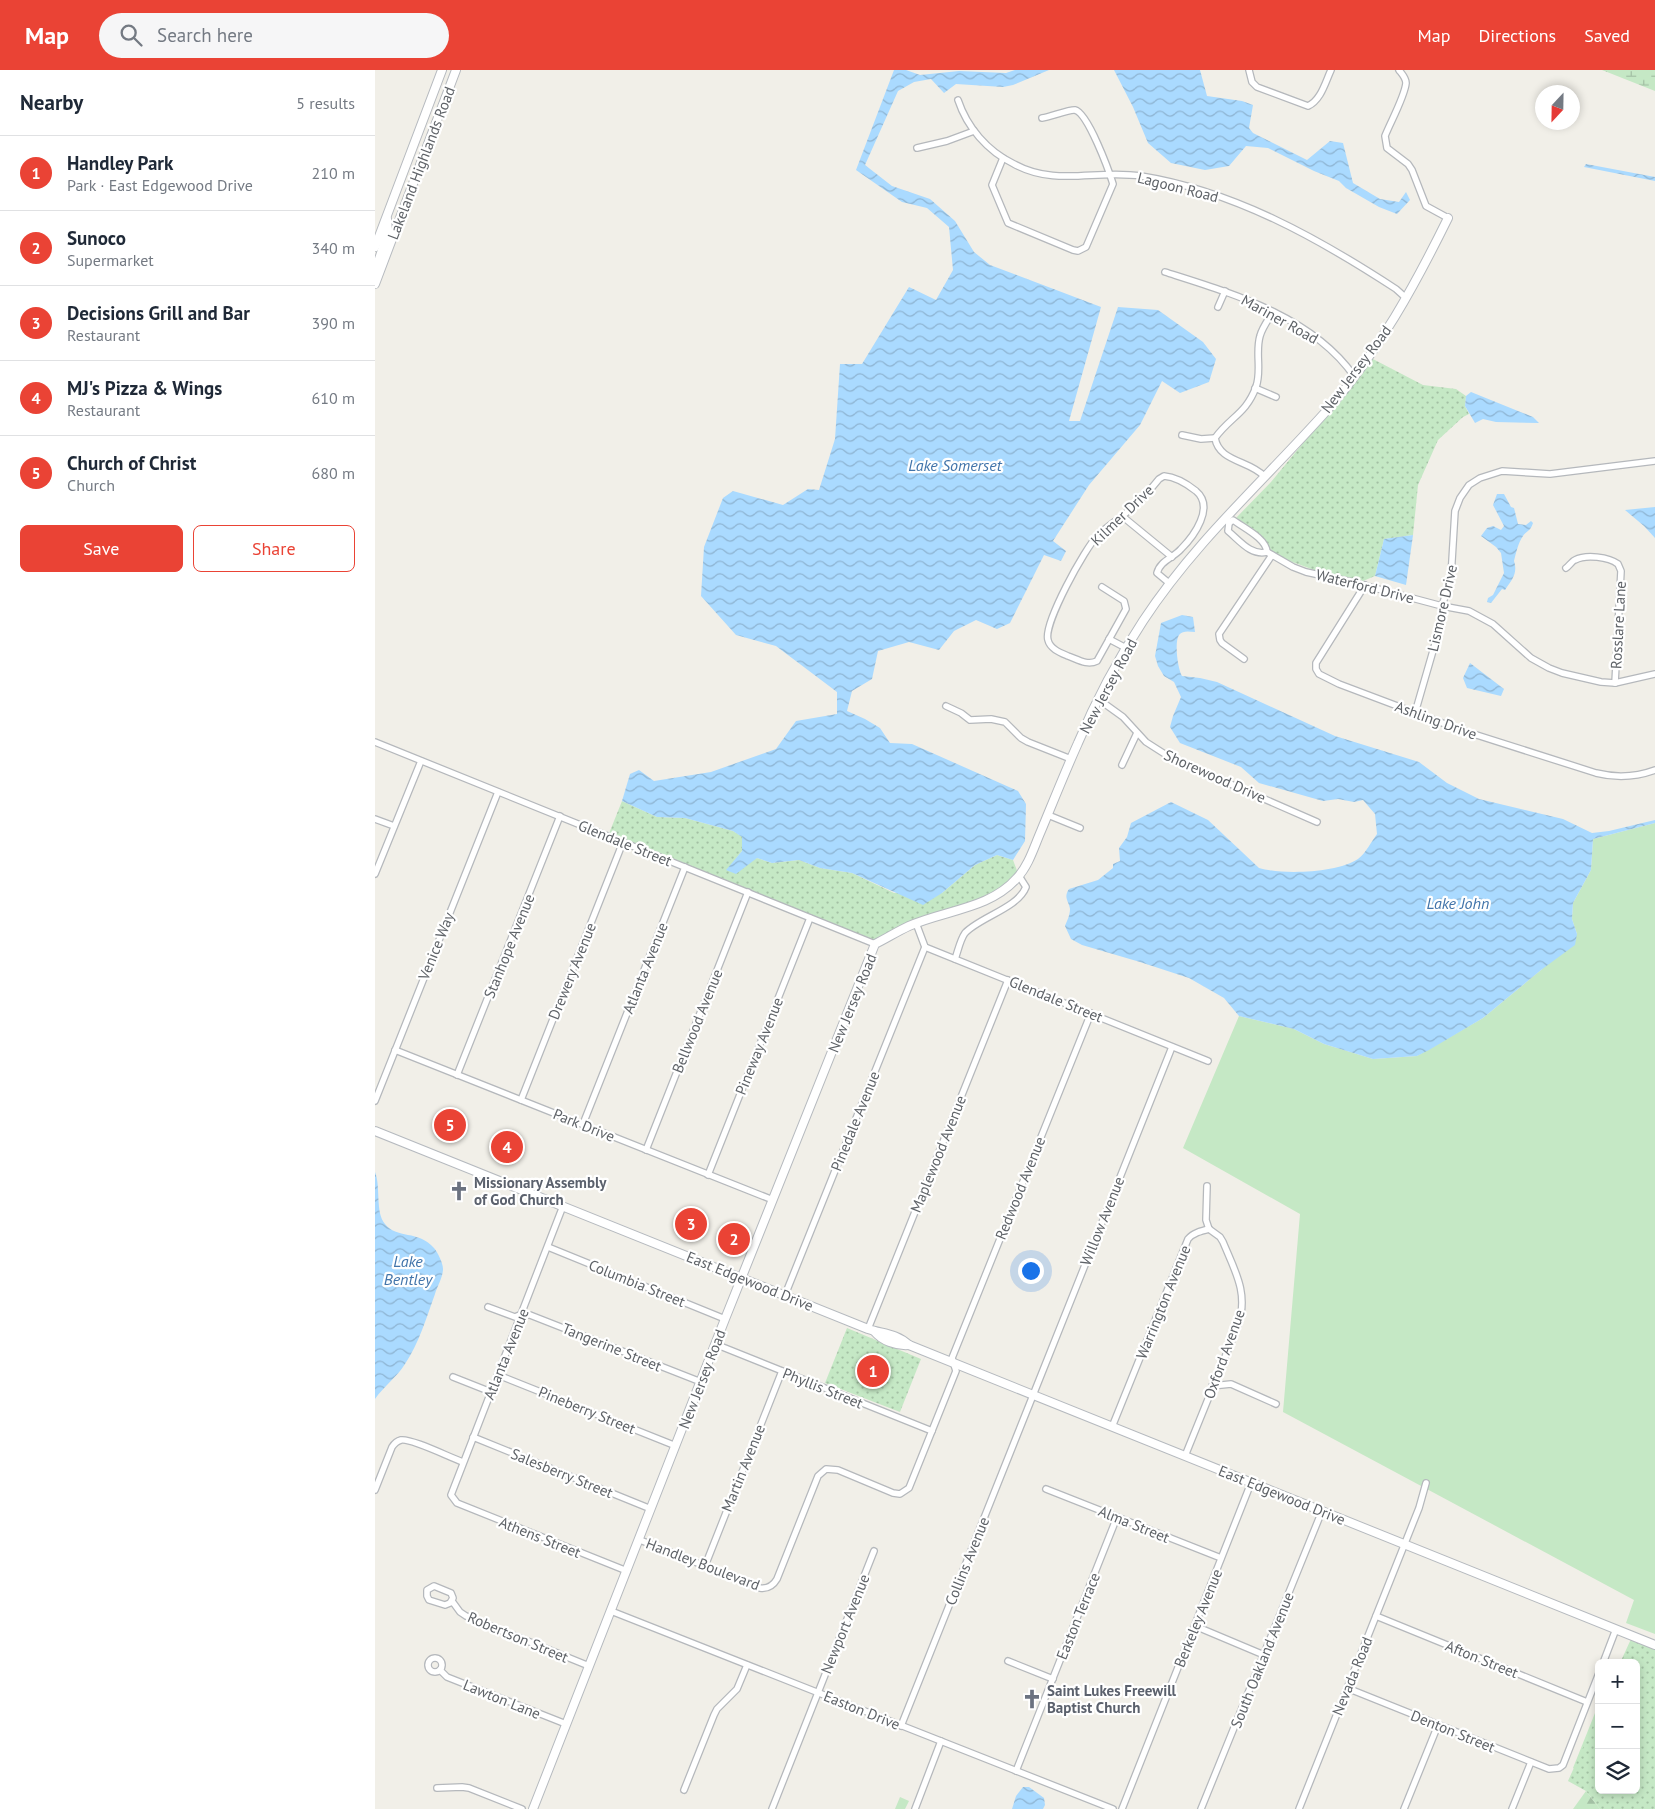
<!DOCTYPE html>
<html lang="en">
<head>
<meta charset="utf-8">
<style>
  body { margin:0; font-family:"PT Sans",sans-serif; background:#f6f6f7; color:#1f2937 }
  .controls { position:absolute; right:15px; bottom:15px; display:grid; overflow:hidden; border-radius:8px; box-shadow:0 2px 8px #0003 }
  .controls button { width:45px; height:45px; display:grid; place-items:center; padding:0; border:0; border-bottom:1px solid #e0e1e3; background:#fff; color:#1f2937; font:25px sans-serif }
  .compass { position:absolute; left:1160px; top:15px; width:45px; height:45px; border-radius:50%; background:#fff; box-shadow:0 2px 8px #0003; rotate:202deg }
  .you { position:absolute; left:655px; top:1200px; width:18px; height:18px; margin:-12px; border:4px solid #fff; border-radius:50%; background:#1a73e8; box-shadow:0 0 0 8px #1a73e833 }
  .badge { display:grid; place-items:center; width:32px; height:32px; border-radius:50%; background:#ea4335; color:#fff; font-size:16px; font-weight:700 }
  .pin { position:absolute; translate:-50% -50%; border:2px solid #fff; box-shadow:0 1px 5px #0006 }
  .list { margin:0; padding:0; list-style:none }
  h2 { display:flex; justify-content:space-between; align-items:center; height:65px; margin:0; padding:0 20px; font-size:21px }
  h2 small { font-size:16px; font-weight:400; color:#747a83 }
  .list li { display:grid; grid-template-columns:32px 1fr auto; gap:15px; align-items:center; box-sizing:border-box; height:75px; padding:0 20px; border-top:1px solid #e0e1e3 }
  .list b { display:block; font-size:19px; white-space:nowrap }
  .list p { margin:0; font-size:16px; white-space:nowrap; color:#747a83 }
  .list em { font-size:16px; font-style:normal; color:#747a83 }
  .actions { display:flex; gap:10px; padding:15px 20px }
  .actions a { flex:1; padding:11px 0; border:1px solid #ea4335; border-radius:8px; text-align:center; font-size:18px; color:#ea4335 }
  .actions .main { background:#ea4335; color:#fff }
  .icon { flex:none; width:28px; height:28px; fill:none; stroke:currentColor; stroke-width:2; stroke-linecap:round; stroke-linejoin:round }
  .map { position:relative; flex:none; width:1280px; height:1739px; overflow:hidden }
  header { display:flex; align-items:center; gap:30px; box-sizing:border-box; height:70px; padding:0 25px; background:#ea4335; color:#fff }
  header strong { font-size:24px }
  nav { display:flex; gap:28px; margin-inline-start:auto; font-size:18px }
  .search { width:350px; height:45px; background:#f6f6f7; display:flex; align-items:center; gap:12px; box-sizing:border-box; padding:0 18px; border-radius:28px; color:#747a83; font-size:19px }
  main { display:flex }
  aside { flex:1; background:#fff }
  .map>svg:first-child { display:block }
  .green { fill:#c5e8c5 }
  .forest { fill:url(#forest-firs) }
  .wetland { fill:url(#wetland-marsh) }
  .park { fill:url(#park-dots) }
  .water { fill:url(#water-waves) }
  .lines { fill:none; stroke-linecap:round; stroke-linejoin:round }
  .street-casing { stroke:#b5b8bc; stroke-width:8 }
  .secondary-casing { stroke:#b6babf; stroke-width:10 }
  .street { stroke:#fff; stroke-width:5.5 }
  .secondary { stroke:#fff; stroke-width:8 }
  .labels { text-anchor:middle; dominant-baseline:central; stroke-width:4.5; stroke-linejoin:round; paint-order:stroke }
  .street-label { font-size:15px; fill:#5f6368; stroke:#fff }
  .worship-label { font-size:15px; font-weight:bold; fill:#5b616d; stroke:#fff; text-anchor:start }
  .water-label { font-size:16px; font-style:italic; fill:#4174aa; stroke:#fff }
</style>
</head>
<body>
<header>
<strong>Map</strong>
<div class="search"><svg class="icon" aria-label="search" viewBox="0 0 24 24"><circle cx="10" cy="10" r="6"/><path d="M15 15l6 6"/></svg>Search here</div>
<nav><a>Map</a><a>Directions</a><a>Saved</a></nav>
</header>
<main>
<aside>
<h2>Nearby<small>5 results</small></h2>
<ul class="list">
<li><span class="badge">1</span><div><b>Handley Park</b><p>Park · East Edgewood Drive</p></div><em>210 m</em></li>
<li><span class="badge">2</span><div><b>Sunoco</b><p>Supermarket</p></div><em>340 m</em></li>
<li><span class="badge">3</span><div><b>Decisions Grill and Bar</b><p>Restaurant</p></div><em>390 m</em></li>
<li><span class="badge">4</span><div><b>MJ's Pizza &amp; Wings</b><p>Restaurant</p></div><em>610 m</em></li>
<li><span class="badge">5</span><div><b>Church of Christ</b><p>Church</p></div><em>680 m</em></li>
</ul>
<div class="actions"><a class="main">Save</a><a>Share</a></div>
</aside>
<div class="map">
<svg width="1280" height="1739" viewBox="0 0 1280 1739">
  <defs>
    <pattern id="forest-firs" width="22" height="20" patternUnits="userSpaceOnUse" patternTransform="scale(1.25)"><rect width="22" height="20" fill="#c5e8c5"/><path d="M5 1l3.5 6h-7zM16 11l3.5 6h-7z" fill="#a3c0a4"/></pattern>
    <pattern id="wetland-marsh" width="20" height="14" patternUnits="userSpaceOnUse" patternTransform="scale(1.25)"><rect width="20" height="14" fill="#c5e8c5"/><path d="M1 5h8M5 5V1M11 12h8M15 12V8" fill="none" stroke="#a3c0a4"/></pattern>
    <pattern id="park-dots" width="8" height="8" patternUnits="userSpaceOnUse" patternTransform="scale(1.25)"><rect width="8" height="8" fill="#c5e8c5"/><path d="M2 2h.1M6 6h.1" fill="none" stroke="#a3c0a4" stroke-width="1.8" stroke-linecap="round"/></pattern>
    <pattern id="water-waves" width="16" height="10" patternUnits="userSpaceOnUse" patternTransform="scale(1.25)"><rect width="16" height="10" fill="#aadaff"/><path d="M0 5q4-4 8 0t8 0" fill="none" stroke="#8eb4d2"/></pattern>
  </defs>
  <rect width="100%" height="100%" fill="#f1efe8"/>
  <!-- green -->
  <g class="green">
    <path d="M1280 753V1564L1251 1553 1259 1530 908 1342 925 1144 808 1078 864 946 919 959 949 974 998 989 1042 986 1108 948 1166 900 1202 864 1197 849 1198 833 1216 800 1218 769Z"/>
    <path d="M1224 1633V1708L1198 1698Z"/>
    <path d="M525 1727 534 1731 530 1739H520Z"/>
  </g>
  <!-- forest -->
  <path class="forest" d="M1211 1721 1225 1739H1198Z"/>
  <!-- wetland -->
  <path class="wetland" d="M1227 0H1280V21Z"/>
  <!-- park -->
  <g class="park">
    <path d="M996 288 1048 315 1081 319 1091 326 1090 336 1094 344 1088 347 1063 370 1043 415 1038 465 1009 469 1000 506 988 511 939 500 912 490 895 480C893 467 872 455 861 448L896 412 938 361 970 325Z"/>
    <path d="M247 731 282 747 310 748 358 761 368 767 367 781 352 800 382 788 397 793 424 790 445 798 477 803 519 823H567L600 795 622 785 638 790 644 806 629 821 541 853 500 874 233 766Z"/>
    <path d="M472 1258 546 1289 525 1342 450 1313Z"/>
    <path d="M1256 1569 1280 1579V1739H1225L1211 1721 1193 1711 1224 1642V1720H1261V1593H1245Z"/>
  </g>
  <!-- water -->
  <g class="water">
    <path d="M519 0H531L545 5 584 1 631 3 640 0H674L638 15 628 17 581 14 569 23 556 9 539 12 523 21 490 95 517 116 555 129 580 151 599 182 615 195 726 237 694 351H705L743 237 783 240 828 272 841 289 834 312 805 323 787 311 765 355 714 415 678 471 691 481 686 491 669 485 635 553 622 559 601 550 579 561 564 580 534 572 503 581 497 609 477 621 472 641 490 649 505 658 515 673 537 674 643 721 651 734 650 771 638 790 622 785 600 795 567 823 548 835 477 803 445 798 424 790 397 793 382 788 361 804 351 800 367 781V767L358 761 310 748 282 747 247 731 255 704 264 700 279 711 336 702 401 679 421 651 462 644V622L401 576 361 565 326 526 329 477 348 428 358 421 408 435 433 419 444 420 460 369 465 294H487L534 217 561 230 578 200 574 157 552 138 527 132 481 100Z"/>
    <path d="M739 0H825L832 26 867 31 878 35 874 58 878 63 932 90 955 71 968 73 978 113 1005 129 1024 132 1031 122 1035 130 1022 144 1004 137 971 118 964 111 939 101 893 78 871 76 854 96 830 100 796 93 773 73 758 37Z"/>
    <path d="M1211 94 1280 107V111L1209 97Z"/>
    <path d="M1096 322 1158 347 1164 353 1121 352 1108 349 1100 353 1090 336 1091 326Z"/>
    <path d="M1122 424H1129L1136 437 1139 438 1143 454 1151 455 1156 451 1158 453C1155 462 1152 460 1148 466 1143 473 1141 483 1139 491 1143 503 1137 510 1130 520L1127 519 1116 533 1112 532 1113 528 1118 525 1129 503 1126 483 1121 477 1106 466 1112 458 1118 456 1126 460 1129 456 1118 435Z"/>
    <path d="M1280 437V468L1269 456 1250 440Z"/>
    <path d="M1038 465 1031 515 1000 506 1009 469Z"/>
    <path d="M807 545 818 547 820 562C815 562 808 560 804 565 799 573 803 599 807 606L825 608 842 612 960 666 1044 692 1072 713 1104 729 1188 749 1217 763 1234 761 1280 750V753L1218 769 1216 800 1198 833 1197 849 1202 864 1200 875 1166 900 1108 948 1054 980 1042 986 998 989 949 974 919 959 864 946 849 928 814 908 765 892 707 875 696 869 690 856C692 851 695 845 695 839 694 831 688 828 694 819L723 810 738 798V794L745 791 744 778 752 767 756 753 796 732 833 750 884 798C907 805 962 803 983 789 991 783 996 772 1002 764L1000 744 988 730 979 732 963 729 948 731 884 713 866 697 805 673 795 657 798 646 806 627 799 612 789 606 783 596 780 586 786 553Z"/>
    <path d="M1095 593 1129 619 1126 626 1092 618 1088 608Z"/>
    <path d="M0 1102C6 1117 0 1142 10 1154 21 1169 44 1160 59 1178 63 1183 68 1193 68 1199 68 1207 62 1217 60 1224 51 1249 44 1273 30 1294 22 1307 9 1316 0 1329Z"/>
    <path d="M648 1717H654L669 1728 670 1735 668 1739H637L641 1726Z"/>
  </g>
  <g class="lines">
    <defs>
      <g id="street">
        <path d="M874 0 877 12 882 17 933 36C946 30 950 13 956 0"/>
        <path d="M1024 0C1027 4 1031 8 1031 13 1030 26 1015 53 1010 66L1012 78 1033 94 1037 100 1051 136 1073 148"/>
        <path d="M583 30C592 57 612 81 639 94 681 117 721 99 766 106 859 121 943 168 1021 219L1031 228"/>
        <path d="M542 78 572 71 599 61"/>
        <path d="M628 88 617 115 633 153 698 180 703 181 711 177 738 114C734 101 713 43 700 40 695 39 675 47 667 48"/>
        <path d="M790 202C856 223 937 246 979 306"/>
        <path d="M843 237 850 221"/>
        <path d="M880 318 901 327"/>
        <path d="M807 365 826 369 840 368"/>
        <path d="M889 406C874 390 844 392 840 368 855 347 871 344 881 317 887 300 880 283 885 266 887 258 893 250 898 242"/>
        <path d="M747 446 797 487"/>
        <path d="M853 451 854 453 858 450 861 452C871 459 891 469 892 482"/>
        <path d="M854 453 853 461C865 471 876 486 892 482L918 497 931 502 977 512 1067 536 1094 541 1118 554 1156 588 1174 598 1187 603 1226 612 1240 613 1280 604"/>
        <path d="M1191 498C1194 496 1197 491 1200 490 1211 484 1234 487 1243 494L1246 501 1240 613"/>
        <path d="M990 515 941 593V599L944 604 964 614 1086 660 1221 703C1241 708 1261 707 1280 700"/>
        <path d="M727 517 749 531 751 539 722 591C712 596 702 589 693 586 686 583 675 579 673 570 668 554 710 478 723 465 734 455 747 447 758 437 768 428 776 419 784 409L789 406C801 407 811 413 821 421 840 437 819 466 806 479 798 488 785 491 782 503L794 513"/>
        <path d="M734 569 751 578"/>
        <path d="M869 589 847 573 845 570 844 564 897 485"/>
        <path d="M723 629 748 647 771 672 796 688 942 752"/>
        <path d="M571 636 586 643 595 650 616 649 630 652 646 668 653 672 696 689"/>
        <path d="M1040 643 1064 560 1067 536 1076 507 1080 441 1085 428 1094 415 1105 408 1127 401 1175 404 1280 391"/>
        <path d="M0 672 500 874"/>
        <path d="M747 695 762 663"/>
        <path d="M673 745 705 758"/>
        <path d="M0 749 19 756"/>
        <path d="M0 804 46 691"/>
        <path d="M541 853 550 877 833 991"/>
        <path d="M580 889C583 881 585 870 590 863 605 847 643 838 651 817L644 806"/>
        <path d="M20 980 398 1130"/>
        <path d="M82 1005 185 746"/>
        <path d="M146 1030 248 772"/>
        <path d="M0 1031 123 722"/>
        <path d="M208 1054 310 797"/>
        <path d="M271 1080 373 822"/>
        <path d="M333 1105 435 848"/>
        <path d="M832 1116 831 1150 834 1159"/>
        <path d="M188 1136 76 1425 82 1433 252 1501"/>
        <path d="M173 1177 350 1249"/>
        <path d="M410 1225 550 877"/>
        <path d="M113 1237 140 1247 147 1244 155 1245 326 1312"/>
        <path d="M493 1259 633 910"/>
        <path d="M340 1274 557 1361"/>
        <path d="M123 1305 301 1376"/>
        <path d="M78 1307 116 1322"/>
        <path d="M837 1316 856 1314 901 1334"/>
        <path d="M737 1357 813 1169C818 1163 826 1161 834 1159"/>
        <path d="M98 1367 276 1439"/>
        <path d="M810 1386 863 1255C874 1224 860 1201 848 1172L845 1167 834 1159"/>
        <path d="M671 1419 846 1488"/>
        <path d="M0 1420 17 1377C19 1374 22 1371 26 1370 36 1368 76 1388 88 1392"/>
        <path d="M265 1470 385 1518C393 1519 398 1516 402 1509L443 1406 451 1399 463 1400 518 1423 525 1424 534 1418 581 1301 577 1288 716 943"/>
        <path d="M330 1496 407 1301"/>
        <path d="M59 1516 76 1523 78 1528 75 1533 70 1535 54 1530 52 1526V1520Z"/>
        <path d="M77 1531 85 1542 91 1546 214 1596"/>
        <path d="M236 1541 738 1739"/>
        <path d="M1001 1546 1212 1632"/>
        <path d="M820 1556 889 1585"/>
        <circle cx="60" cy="1595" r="7"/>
        <path d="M633 1591 678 1609"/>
        <path d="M1228 1593 1241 1559"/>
        <path d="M65 1600 72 1607 191 1654"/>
        <path d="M972 1618 1174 1699 1184 1698 1188 1695 1224 1603"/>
        <path d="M526 1656 797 977"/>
        <path d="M641 1701 742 1447"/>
        <path d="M62 1718 87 1717 94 1718 147 1739"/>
        <path d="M309 1720 339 1645 342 1639 362 1619 372 1595"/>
        <path d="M397 1739 499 1481"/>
        <path d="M540 1739 566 1671"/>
        <path d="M747 1739 876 1413"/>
        <path d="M826 1739 947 1441"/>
        <path d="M924 1739 1044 1438 1051 1413"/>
        <path d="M1029 1739 1063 1655"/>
        <path d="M1137 1739 1156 1692"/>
      </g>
      <g id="secondary">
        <path d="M0 177 67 0"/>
        <path d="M3 203V192L13 162 12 149"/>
        <path d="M0 214 81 0"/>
        <path d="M0 1061 493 1259C508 1264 521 1263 534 1275 782 1377 1032 1474 1280 1575"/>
        <path d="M499 1261C507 1271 521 1276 534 1275"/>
        <path d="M158 1739 350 1249 500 874C512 868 523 861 534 856 570 840 615 839 642 808 654 795 659 777 666 761 678 732 690 702 703 673 721 630 743 589 768 551 821 470 891 409 954 338 1004 281 1040 215 1073 148"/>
      </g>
    </defs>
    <!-- street casing -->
    <use href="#street" class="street-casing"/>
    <!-- secondary casing -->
    <use href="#secondary" class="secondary-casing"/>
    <!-- street -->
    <use href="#street" class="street"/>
    <!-- secondary -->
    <use href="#secondary" class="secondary"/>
  </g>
  <!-- icons -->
  <defs>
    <symbol id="church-bare" viewBox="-9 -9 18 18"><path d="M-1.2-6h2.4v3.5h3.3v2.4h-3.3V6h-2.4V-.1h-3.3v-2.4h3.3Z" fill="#6b7280" stroke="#fff" stroke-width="2.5" paint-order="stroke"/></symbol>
  </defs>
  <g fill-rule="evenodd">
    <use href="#church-bare" x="70" y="1107" width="28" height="28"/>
    <use href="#church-bare" x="643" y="1615" width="28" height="28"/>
  </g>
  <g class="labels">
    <!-- street labels -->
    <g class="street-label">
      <text transform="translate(46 93) rotate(-69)">Lakeland Highlands Road</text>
      <text transform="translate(803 117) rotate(14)">Lagoon Road</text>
      <text transform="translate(905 249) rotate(29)">Mariner Road</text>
      <text transform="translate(981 299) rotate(-53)">New Jersey Road</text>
      <text transform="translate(747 445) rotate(-44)">Kilmer Drive</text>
      <text transform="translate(990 516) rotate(14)">Waterford Drive</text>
      <text transform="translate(1067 538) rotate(-77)">Lismore Drive</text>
      <text transform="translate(1243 555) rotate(-87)">Rosslare Lane</text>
      <text transform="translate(733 616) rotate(-62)">New Jersey Road</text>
      <text transform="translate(1061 650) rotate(20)">Ashling Drive</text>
      <text transform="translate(840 706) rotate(24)">Shorewood Drive</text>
      <text transform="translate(250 773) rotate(22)">Glendale Street</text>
      <text transform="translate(61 876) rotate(-68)">Venice Way</text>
      <text transform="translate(134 876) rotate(-68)">Stanhope Avenue</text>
      <text transform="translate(270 898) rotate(-68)">Atlanta Avenue</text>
      <text transform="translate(197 901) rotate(-68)">Drewery Avenue</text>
      <text transform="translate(681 929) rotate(22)">Glendale Street</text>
      <text transform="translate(477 933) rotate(-68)">New Jersey Road</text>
      <text transform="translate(322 951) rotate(-68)">Bellwood Avenue</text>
      <text transform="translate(384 976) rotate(-68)">Pineway Avenue</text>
      <text transform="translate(480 1051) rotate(-68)">Pinedale Avenue</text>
      <text transform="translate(209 1055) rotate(22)">Park Drive</text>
      <text transform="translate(563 1084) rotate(-68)">Maplewood Avenue</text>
      <text transform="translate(645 1118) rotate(-68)">Redwood Avenue</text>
      <text transform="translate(727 1151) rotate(-68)">Willow Avenue</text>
      <text transform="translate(375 1211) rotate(22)">East Edgewood Drive</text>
      <text transform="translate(262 1213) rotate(22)">Columbia Street</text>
      <text transform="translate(788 1232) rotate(-68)">Warrington Avenue</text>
      <text transform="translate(237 1277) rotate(22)">Tangerine Street</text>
      <text transform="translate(131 1284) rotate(-68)">Atlanta Avenue</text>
      <text transform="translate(849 1284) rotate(-70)">Oxford Avenue</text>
      <text transform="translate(327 1309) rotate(-69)">New Jersey Road</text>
      <text transform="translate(448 1318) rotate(22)">Phyllis Street</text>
      <text transform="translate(212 1340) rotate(22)">Pineberry Street</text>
      <text transform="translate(368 1398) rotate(-68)">Martin Avenue</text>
      <text transform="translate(187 1403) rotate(22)">Salesberry Street</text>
      <text transform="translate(907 1425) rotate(22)">East Edgewood Drive</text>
      <text transform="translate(759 1454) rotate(22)">Alma Street</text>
      <text transform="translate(165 1467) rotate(22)">Athens Street</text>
      <text transform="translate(592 1491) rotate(-68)">Collins Avenue</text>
      <text transform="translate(328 1494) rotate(21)">Handley Boulevard</text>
      <text transform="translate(703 1546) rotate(-68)">Easton Terrace</text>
      <text transform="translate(823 1548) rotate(-68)">Berkeley Avenue</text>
      <text transform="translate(470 1554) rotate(-68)">Newport Avenue</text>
      <text transform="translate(143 1567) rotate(23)">Robertson Street</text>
      <text transform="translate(1107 1589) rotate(22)">Afton Street</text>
      <text transform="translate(887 1590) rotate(-68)">South Oakland Avenue</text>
      <text transform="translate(977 1606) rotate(-68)">Nevada Road</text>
      <text transform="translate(127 1629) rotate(22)">Lawton Lane</text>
      <text transform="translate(487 1640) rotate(22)">Easton Drive</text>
      <text transform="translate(1078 1661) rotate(22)">Denton Street</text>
    </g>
    <!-- worship labels -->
    <g class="worship-label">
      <text x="99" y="1112">Missionary Assembly<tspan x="99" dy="17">of God Church</tspan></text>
      <text x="672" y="1620">Saint Lukes Freewill<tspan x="672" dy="17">Baptist Church</tspan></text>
    </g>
    <!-- water labels -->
    <g class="water-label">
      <text x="580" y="395">Lake Somerset</text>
      <text x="1083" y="833">Lake John</text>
      <text x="33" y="1191">Lake<tspan x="33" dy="18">Bentley</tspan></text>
    </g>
  </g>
</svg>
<div class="controls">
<button>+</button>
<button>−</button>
<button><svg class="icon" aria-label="layers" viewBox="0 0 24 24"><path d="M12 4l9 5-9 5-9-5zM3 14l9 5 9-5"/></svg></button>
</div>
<svg class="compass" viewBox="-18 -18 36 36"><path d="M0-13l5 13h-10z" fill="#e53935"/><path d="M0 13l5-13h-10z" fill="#747a83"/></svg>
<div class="you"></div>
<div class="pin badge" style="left:498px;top:1301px">1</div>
<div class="pin badge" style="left:359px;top:1169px">2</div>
<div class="pin badge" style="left:316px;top:1154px">3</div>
<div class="pin badge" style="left:132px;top:1077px">4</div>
<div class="pin badge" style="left:75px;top:1055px">5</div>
</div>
</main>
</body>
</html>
